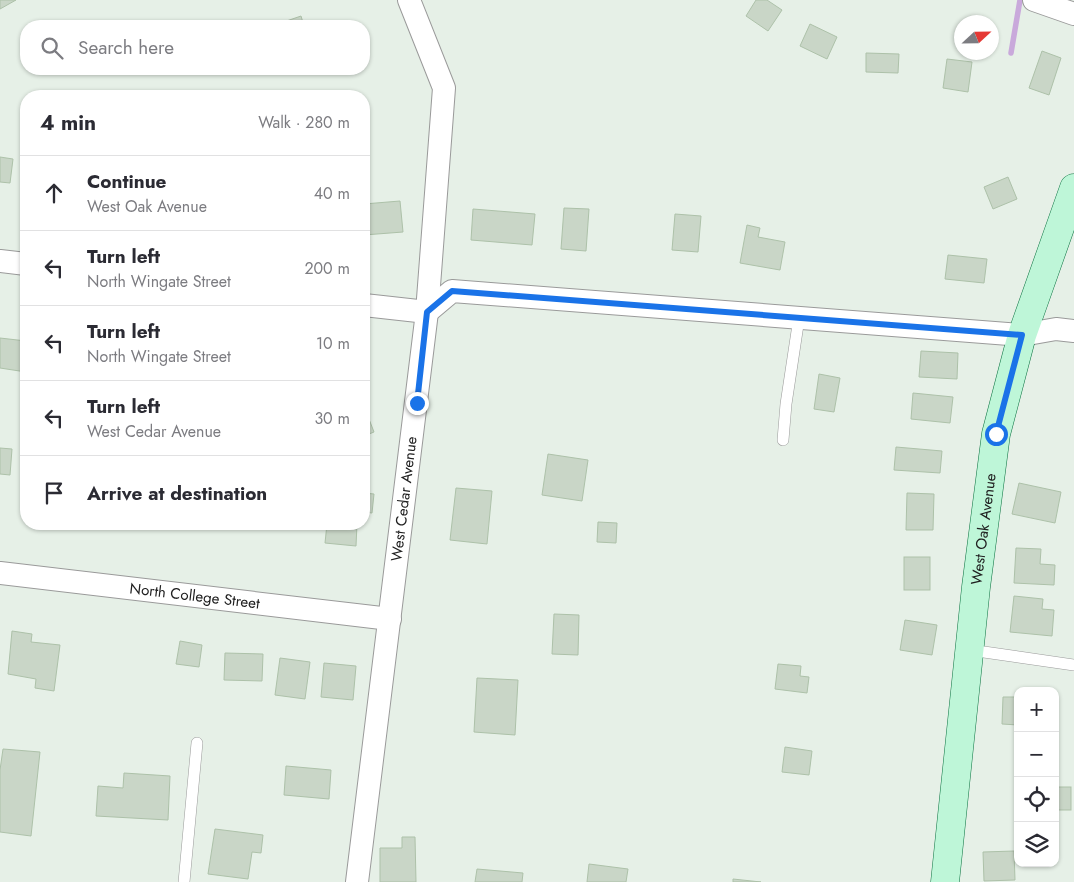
<!DOCTYPE html>
<html lang="en">
<head>
<meta charset="utf-8">
<style>
  body { margin:0; font-family:Jost,sans-serif; background:#f2f2f3; color:#2b2b33 }
  .controls { position:absolute; right:15px; bottom:15px; display:grid; overflow:hidden; border-radius:10px; box-shadow:0 1px 4px #0004 }
  .controls button { width:45px; height:45px; display:grid; place-items:center; padding:0; border:0; border-bottom:1px solid #e1e1e2; background:#fff; color:#2b2b33; font:25px sans-serif }
  .compass { position:absolute; left:954px; top:15px; width:45px; height:45px; border-radius:50%; background:#fff; box-shadow:0 1px 4px #0004; rotate:68deg }
  .stop { position:absolute; width:15px; height:15px; margin:-11px; border:4px solid #1a73e8; border-radius:50%; background:#fff }
  .stop.end { background:#1a73e8; border-color:#fff; box-shadow:0 1px 5px #0008 }
  .list { margin:0; padding:0; list-style:none }
  h2 { display:flex; justify-content:space-between; align-items:center; height:65px; margin:0; padding:0 20px; font-size:21px }
  h2 small { font-size:16px; font-weight:400; color:#7c7c81 }
  .list li { display:grid; grid-template-columns:32px 1fr auto; gap:15px; align-items:center; box-sizing:border-box; height:75px; padding:0 20px; border-top:1px solid #e1e1e2 }
  .list b { display:block; font-size:19px; white-space:nowrap }
  .list p { margin:0; font-size:16px; white-space:nowrap; color:#7c7c81 }
  .list em { font-size:16px; font-style:normal; color:#7c7c81 }
  .icon { flex:none; width:28px; height:28px; fill:none; stroke:currentColor; stroke-width:2; stroke-linecap:round; stroke-linejoin:round }
  .map { position:relative; flex:none; width:1074px; height:882px; overflow:hidden }
  .search { position:absolute; background:#fff; box-shadow:0 1px 4px #0004; left:20px; top:20px; width:350px; height:55px; display:flex; align-items:center; gap:12px; box-sizing:border-box; padding:0 18px; border-radius:20px; color:#7c7c81; font-size:19px }
  .panel { position:absolute; background:#fff; box-shadow:0 1px 4px #0004; left:20px; top:90px; width:350px; height:440px; border-radius:20px }
  .map>svg:first-child { display:block }
  .lines { fill:none; stroke-linecap:round; stroke-linejoin:round }
  .stream { stroke:#c9a9db; stroke-width:5.5 }
  .building { fill:#c9d6c7; stroke:#adc1a9 }
  .lane-casing { stroke:#9a9a9a; stroke-width:12 }
  .street-casing { stroke:#9a9a9a; stroke-width:24 }
  .secondary-casing { stroke:#0b7240; stroke-width:29 }
  .lane { stroke:#fff; stroke-width:11 }
  .street { stroke:#fff; stroke-width:22 }
  .secondary { stroke:#bef6d8; stroke-width:28 }
  .route { stroke:#1a73e8; stroke-width:6 }
  .labels { text-anchor:middle; dominant-baseline:central; stroke-width:4; stroke-linejoin:round; paint-order:stroke }
  .street-label { font-size:15px; fill:#202020; stroke:#fff }
</style>
</head>
<body>
<div class="map">
<svg width="1074" height="882" viewBox="0 0 1074 882">
  <rect width="100%" height="100%" fill="#e6f0e7"/>
  <g class="lines">
    <!-- stream -->
    <path class="stream" d="M1011 53 1020 0"/>
  </g>
  <!-- building -->
  <g class="building">
    <path d="M0 0H16L0 9Z"/>
    <path d="M756 0H767L782 10 768 31 746 16Z"/>
    <path d="M301 16 304 26H275V25Z"/>
    <path d="M810 24 837 37 827 59 800 46Z"/>
    <path d="M1042 51 1061 58 1049 95 1029 88Z"/>
    <path d="M866 53 899 54 898 73 866 72Z"/>
    <path d="M947 59 972 62 968 92 943 88Z"/>
    <path d="M0 157 13 159 10 183 0 182Z"/>
    <path d="M1008 177 1017 199 993 209 984 187Z"/>
    <path d="M400 201 403 232 364 235V204Z"/>
    <path d="M564 208 589 209 586 251 561 249Z"/>
    <path d="M473 209 535 214 532 245 471 240Z"/>
    <path d="M675 214 701 216 698 252 672 250Z"/>
    <path d="M747 225 760 228 758 237 785 242 780 270 740 263Z"/>
    <path d="M948 255 987 259 984 283 945 279Z"/>
    <path d="M0 338 26 341V372L0 368Z"/>
    <path d="M921 351 958 353 957 379 919 377Z"/>
    <path d="M819 374 840 378 834 412 814 409Z"/>
    <path d="M913 393 953 397 950 423 911 419Z"/>
    <path d="M367 414 374 432 364 436V416Z"/>
    <path d="M896 447 942 451 940 473 894 470Z"/>
    <path d="M0 448 12 449 10 475 0 474Z"/>
    <path d="M548 454 588 460 582 501 542 495Z"/>
    <path d="M1019 483 1061 492 1055 523 1012 514Z"/>
    <path d="M456 488 492 491 487 544 450 540Z"/>
    <path d="M364 493 374 494 372 513 364 512Z"/>
    <path d="M907 493 934 494 933 530H906Z"/>
    <path d="M598 522 617 523 616 543 597 542Z"/>
    <path d="M327 524H357L356 546 325 543Z"/>
    <path d="M1016 548 1041 549 1040 564 1055 565 1054 585 1014 583Z"/>
    <rect x="904" y="557" width="26" height="33"/>
    <path d="M1014 596 1043 599 1042 609 1054 610 1052 636 1010 632Z"/>
    <path d="M554 614 579 615 578 655 552 654Z"/>
    <path d="M905 620 937 625 932 655 900 650Z"/>
    <path d="M12 631 32 634 31 642 60 645 54 691 35 688 36 679 8 674Z"/>
    <path d="M180 641 202 645 199 667 176 664Z"/>
    <path d="M225 653 263 654 262 681 224 680Z"/>
    <path d="M280 658 310 662 305 699 275 695Z"/>
    <path d="M324 663 356 666 353 700 321 697Z"/>
    <path d="M778 664 801 666 800 676 809 677 807 693 775 689Z"/>
    <path d="M477 678 518 680 515 735 474 732Z"/>
    <path d="M1003 697H1018V725L1002 724Z"/>
    <path d="M785 747 812 751 809 775 782 772Z"/>
    <path d="M3 749 40 752 31 836 0 832V770Z"/>
    <path d="M286 766 331 770 329 799 284 795Z"/>
    <path d="M124 773 170 776 168 820 96 816 98 786 123 788Z"/>
    <rect x="1055" y="787" width="16" height="23"/>
    <path d="M215 829 263 835 261 853 252 852 248 879 208 874Z"/>
    <path d="M402 837H415L416 882H380V848H402Z"/>
    <path d="M1014 851 1015 880 984 881 983 852Z"/>
    <path d="M589 864 628 869 626 882H587Z"/>
    <path d="M477 869 523 873 522 882H475Z"/>
    <path d="M733 879 761 882H733Z"/>
  </g>
  <g class="lines">
    <defs>
      <g id="lane">
        <path d="M783 440 786 404 799 318"/>
        <path d="M970 650 1074 665"/>
        <path d="M184 882 197 743"/>
      </g>
      <g id="street">
        <path d="M1034 0 1074 14"/>
        <path d="M0 261 26 264"/>
        <path d="M364 305 427 312 452 291 1022 335 1056 329 1074 331"/>
        <path id="s1" d="M0 573 390 619"/>
        <path id="s2" d="M357 882 427 312 444 88 409 0"/>
      </g>
      <g id="secondary">
        <path id="s3" d="M945 882 976 587 996 434 1022 335 1074 188"/>
      </g>
    </defs>
    <!-- lane casing -->
    <use href="#lane" class="lane-casing"/>
    <!-- street casing -->
    <use href="#street" class="street-casing"/>
    <!-- secondary casing -->
    <use href="#secondary" class="secondary-casing"/>
    <!-- lane -->
    <use href="#lane" class="lane"/>
    <!-- street -->
    <use href="#street" class="street"/>
    <!-- secondary -->
    <use href="#secondary" class="secondary"/>
  </g>
  <g class="lines">
    <!-- route -->
    <path class="route" d="M417 403 427 312 452 291 1022 335 996 434"/>
  </g>
  <g class="labels">
    <!-- street labels -->
    <g class="street-label">
      <text stroke="none"><textPath href="#s2" startOffset="386">West Cedar Avenue</textPath></text>
      <text stroke="none"><textPath href="#s3" startOffset="355">West Oak Avenue</textPath></text>
      <text stroke="none"><textPath href="#s1" startOffset="196">North College Street</textPath></text>
    </g>
  </g>
</svg>
<div class="controls">
<button>+</button>
<button>−</button>
<button><svg class="icon" aria-label="locate" viewBox="0 0 24 24"><circle cx="12" cy="12" r="6"/><path d="M12 2v4M12 18v4M2 12h4M18 12h4"/></svg></button>
<button><svg class="icon" aria-label="layers" viewBox="0 0 24 24"><path d="M12 4l9 5-9 5-9-5zM3 14l9 5 9-5"/></svg></button>
</div>
<svg class="compass" viewBox="-18 -18 36 36"><path d="M0-13l5 13h-10z" fill="#e53935"/><path d="M0 13l5-13h-10z" fill="#7c7c81"/></svg>
<div class="stop" style="left:996px;top:434px"></div>
<div class="stop end" style="left:417px;top:403px"></div>
<div class="search"><svg class="icon" aria-label="search" viewBox="0 0 24 24"><circle cx="10" cy="10" r="6"/><path d="M15 15l6 6"/></svg>Search here</div>
<section class="panel">
<h2>4 min<small>Walk · 280 m</small></h2>
<ul class="list">
<li><svg class="icon" aria-label="ahead" viewBox="0 0 24 24"><path d="M12 20V5M6 11l6-6 6 6"/></svg><div><b>Continue</b><p>West Oak Avenue</p></div><em>40 m</em></li>
<li><svg class="icon" aria-label="left" viewBox="0 0 24 24"><path d="M17 20v-9H6M10 6l-5 5 5 5"/></svg><div><b>Turn left</b><p>North Wingate Street</p></div><em>200 m</em></li>
<li><svg class="icon" aria-label="left" viewBox="0 0 24 24"><path d="M17 20v-9H6M10 6l-5 5 5 5"/></svg><div><b>Turn left</b><p>North Wingate Street</p></div><em>10 m</em></li>
<li><svg class="icon" aria-label="left" viewBox="0 0 24 24"><path d="M17 20v-9H6M10 6l-5 5 5 5"/></svg><div><b>Turn left</b><p>West Cedar Avenue</p></div><em>30 m</em></li>
<li><svg class="icon" aria-label="arrive" viewBox="0 0 24 24"><path d="M6 21V4h12l-3 4 3 4H6"/></svg><div><b>Arrive at destination</b></div></li>
</ul>
</section>
</div>
</body>
</html>
